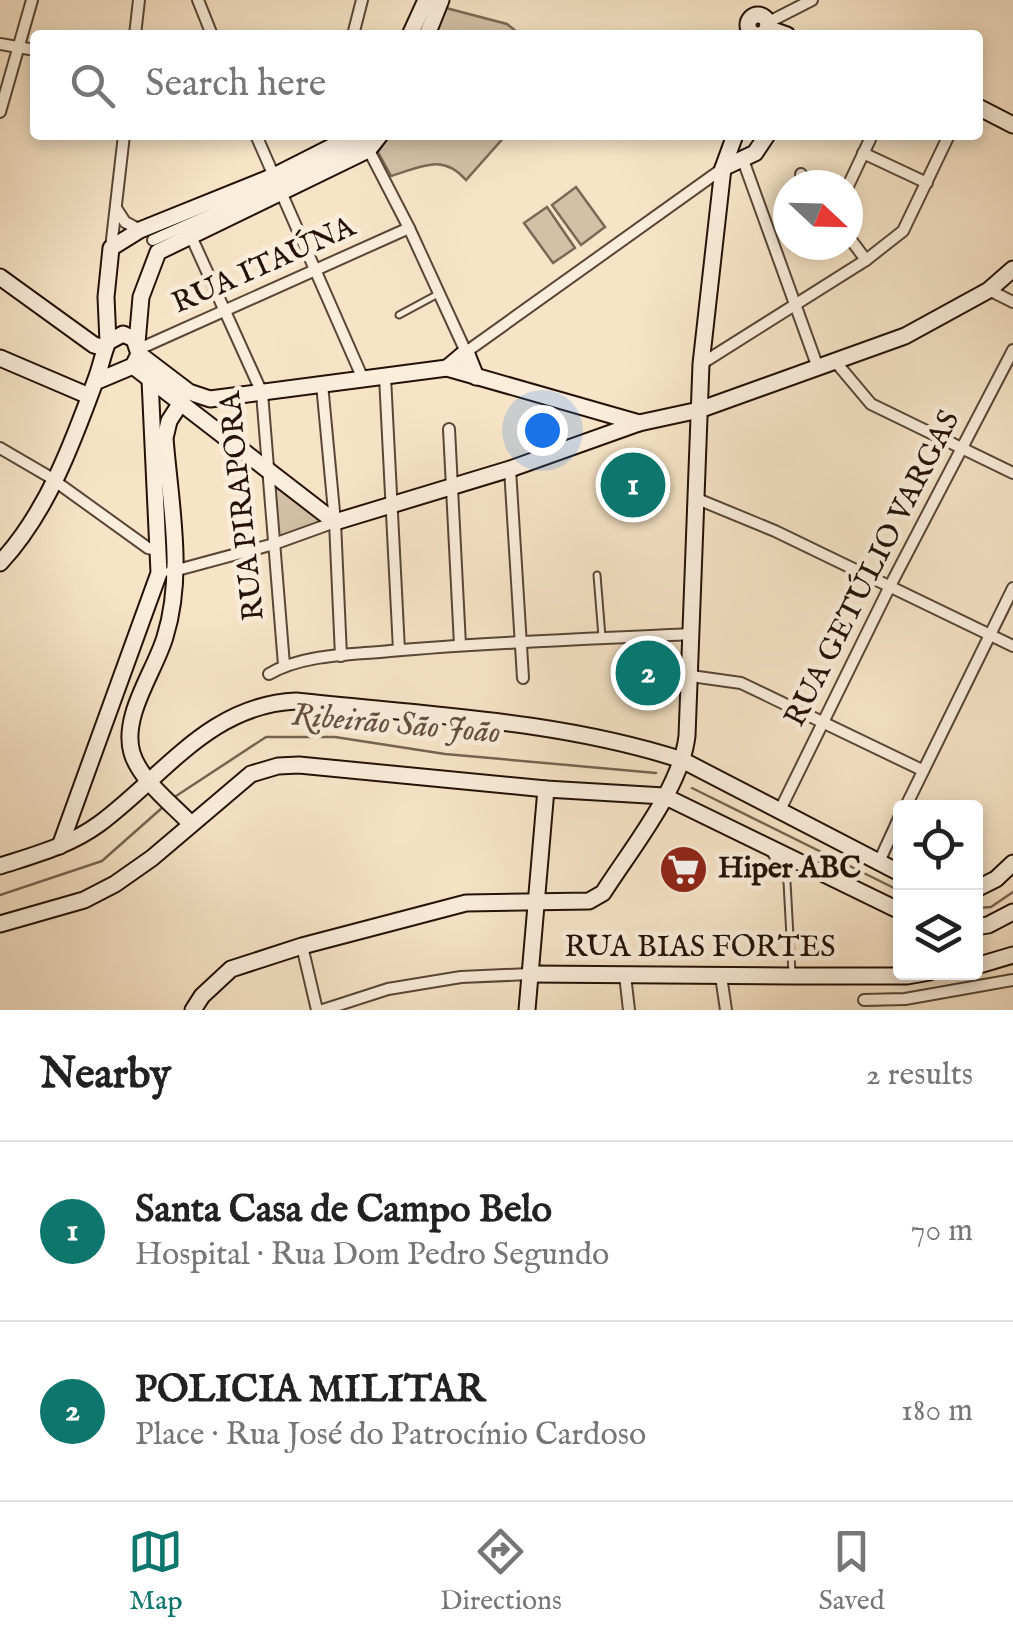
<!DOCTYPE html>
<html lang="en">
<head>
<meta charset="utf-8">
<style>
  body { margin:0; font-family:"IM FELL English",serif; background:#f6f6f6; color:#222 }
  .controls { position:absolute; right:30px; bottom:30px; display:grid; overflow:hidden; border-radius:10px; box-shadow:0 5px 15px #0003 }
  .controls button { width:90px; height:90px; display:grid; place-items:center; padding:0; border:0; border-bottom:2px solid #e0e0e0; background:#fff; color:#222; font:50px sans-serif }
  .compass { position:absolute; left:773px; top:170px; width:90px; height:90px; border-radius:50%; background:#fff; box-shadow:0 5px 15px #0003; rotate:112deg }
  .you { position:absolute; left:542px; top:430px; width:35px; height:35px; margin:-25px; border:8px solid #fff; border-radius:50%; background:#1a73e8; box-shadow:0 0 0 15px #1a73e833 }
  .badge { display:grid; place-items:center; width:65px; height:65px; border-radius:50%; background:#0f766e; color:#fff; font-size:32px; font-weight:700 }
  .pin { position:absolute; translate:-50% -50%; border:5px solid #fff; box-shadow:0 2px 10px #0006 }
  .list { margin:0; padding:0; list-style:none }
  h2 { display:flex; justify-content:space-between; align-items:center; height:130px; margin:0; padding:0 40px; font-size:42px }
  h2 small { font-size:32px; font-weight:400; color:#767676 }
  .list li { display:grid; grid-template-columns:65px 1fr auto; gap:30px; align-items:center; box-sizing:border-box; height:180px; padding:0 40px; border-top:2px solid #e0e0e0 }
  .list b { display:block; font-size:38px; white-space:nowrap }
  .list p { margin:0; font-size:32px; white-space:nowrap; color:#767676 }
  .list em { font-size:32px; font-style:normal; color:#767676 }
  .icon { flex:none; width:55px; height:55px; fill:none; stroke:currentColor; stroke-width:2; stroke-linecap:round; stroke-linejoin:round }
  .map { position:relative; flex:none; width:1013px; height:1010px; overflow:hidden }
  .search { position:absolute; background:#fff; box-shadow:0 5px 15px #0003; left:30px; right:30px; top:30px; height:110px; display:flex; align-items:center; gap:25px; box-sizing:border-box; padding:0 35px; border-radius:10px; color:#767676; font-size:38px }
  .sheet { height:490px; background:#fff }
  nav { display:flex; justify-content:space-around; align-items:center; box-sizing:border-box; height:140px; border-top:2px solid #e0e0e0; background:#fff; font-size:28px; color:#767676 }
  nav a { display:grid; justify-items:center; gap:5px }
  nav .on { color:#0f766e }
  .map>svg:first-child { display:block }
  .green { fill:#d3c0a6; stroke:#7c6856; stroke-width:2.5 }
  .lines { fill:none; stroke-linecap:round; stroke-linejoin:round }
  .stream { stroke:#776453; stroke-width:2.5 }
  .lane-casing { stroke:#594637; stroke-width:9 }
  .street-casing { stroke:#594637; stroke-width:14 }
  .secondary-casing { stroke:#241107; stroke-width:19 }
  .lane { stroke:#faeddb; stroke-width:5 }
  .street { stroke:#faeddb; stroke-width:10 }
  .secondary { stroke:#faeddb; stroke-width:15 }
  .labels { text-anchor:middle; dominant-baseline:central; stroke-width:9; stroke-linejoin:round; paint-order:stroke }
  .street-label { font-size:30px; fill:#241107; stroke:#faeddb }
  .poi-label { font-size:30px; font-weight:bold; fill:#241107; stroke:#faeddb; text-anchor:start }
  .water-label { font-size:32px; font-style:italic; fill:#635040; stroke:#faeddb }
</style>
</head>
<body>
<div class="map">
<svg width="1013" height="1010" viewBox="0 0 1013 1010">
  <rect width="100%" height="100%" fill="#f7e4c7"/>
  <filter id="stains"><feTurbulence type="fractalNoise" baseFrequency=".002" numOctaves="4"/><feColorMatrix values="0 0 0 0 .2 0 0 0 0 .09 0 0 0 0 .02 0 0 0 .5 -.17"/></filter>
  <radialGradient id="worn" r=".72"><stop offset=".6" stop-color="#630" stop-opacity="0"/><stop offset="1" stop-color="#630" stop-opacity=".3"/></radialGradient>
  <!-- green -->
  <g class="green">
    <path d="M446 8 507 24 521 35H435Z"/>
    <path d="M389 135H506L466 180C442 153 422 167 391 176L378 152Z"/>
    <path d="M576 187 605 227 581 245 552 205Z"/>
    <path d="M547 207 575 248 553 263 524 223Z"/>
    <path d="M275 484 324 522 278 538Z"/>
  </g>
  <g class="lines">
    <!-- stream -->
    <g class="stream">
      <path d="M692 788 900 891"/>
      <path d="M173 798 266 737H335L445 754 656 773"/>
      <path d="M0 895 102 861 163 807"/>
      <path d="M976 908 991 907 1013 892"/>
    </g>
    <defs>
      <g id="lane">
        <path d="M399 315 438 294"/>
        <path d="M597 575 602 637"/>
        <path d="M771 854 787 882 792 973"/>
      </g>
      <g id="street">
        <path d="M198 0 212 35"/>
        <path d="M767 23 812 0"/>
        <path d="M135 35 139 0"/>
        <path d="M353 35 362 0"/>
        <path d="M0 44 35 50"/>
        <path d="M0 112 32 0"/>
        <path d="M256 135 363 379"/>
        <path d="M361 135 409 228 466 352 722 169"/>
        <path d="M863 153 927 183"/>
        <path d="M743 160 817 365"/>
        <path d="M801 174 809 185"/>
        <path d="M848 186 872 135"/>
        <path d="M116 208 125 222 140 230"/>
        <path d="M190 234 262 393 284 665"/>
        <path d="M848 236 866 260"/>
        <path d="M153 240 266 190 368 138"/>
        <path d="M111 248 124 135"/>
        <path d="M989 290 1013 302"/>
        <path d="M139 349 409 228"/>
        <path d="M834 360 871 404 1013 473"/>
        <path d="M701 364 866 260 903 231 949 135"/>
        <path d="M385 377 399 650"/>
        <path d="M322 384 335 522 341 656"/>
        <path d="M449 429 460 645"/>
        <path d="M0 448 48 476 148 548 157 550"/>
        <path d="M510 469 523 678"/>
        <path d="M695 498 775 531 1013 646"/>
        <path d="M170 572 274 544 335 522"/>
        <path d="M269 674C303 654 351 655 390 651 490 642 591 639 692 634"/>
        <path d="M691 676 741 683 922 770"/>
        <path d="M905 808 1013 588"/>
        <path d="M779 812 890 586 1013 350"/>
        <path d="M878 864 900 816"/>
        <path d="M302 946 317 1010"/>
        <path d="M625 975 629 1010"/>
        <path d="M721 976 726 1010"/>
        <path d="M864 1000 905 999 1013 980"/>
        <path d="M323 1010 388 989 461 977 530 974"/>
      </g>
      <g id="secondary">
        <circle cx="758" cy="25" r="10"/>
        <path d="M767 28 787 35"/>
        <path d="M410 35 426 0"/>
        <path d="M427 35 441 0"/>
        <path d="M978 107 1013 125"/>
        <path d="M723 168 755 153 767 135"/>
        <path d="M0 277 94 345 105 348"/>
        <path d="M108 342 106 297 111 248 140 230 274 176 355 135"/>
        <path d="M137 343 141 297 158 252 368 150 380 135"/>
        <path d="M139 354 189 392 210 399 447 368 639 423"/>
        <path d="M0 358 89 396"/>
        <path d="M133 366 335 522 510 469 639 423 699 410 905 336 989 290 1013 269"/>
        <path d="M447 368 466 352 476 377"/>
        <path d="M180 404 169 421 165 438C170 503 185 573 165 637 155 671 121 716 132 753 140 780 173 805 191 824"/>
        <path d="M0 563C47 513 73 442 96 379 101 366 103 353 108 342L123 334 134 339 139 354 133 366 95 382"/>
        <path d="M60 846 159 573 150 380"/>
        <path d="M0 866C34 855 69 846 99 824 165 775 209 705 296 701 425 715 558 720 682 760L900 873"/>
        <path d="M976 889 996 879 1013 863"/>
        <path d="M0 924 84 900 115 884 152 858 251 774 278 766 299 765 546 789 664 796 900 911"/>
        <path d="M976 927 988 925 1013 912"/>
        <path d="M976 966 1013 955"/>
        <path d="M530 974 792 976H907L930 972"/>
        <path d="M193 1010 202 996 231 969 302 946 466 903 589 901 603 893C631 849 681 788 687 736L701 364 723 168 735 135"/>
        <path d="M527 1010 546 789"/>
      </g>
    </defs>
    <!-- lane casing -->
    <use href="#lane" class="lane-casing"/>
    <!-- street casing -->
    <use href="#street" class="street-casing"/>
    <!-- secondary casing -->
    <use href="#secondary" class="secondary-casing"/>
    <!-- lane -->
    <use href="#lane" class="lane"/>
    <!-- street -->
    <use href="#street" class="street"/>
    <!-- secondary -->
    <use href="#secondary" class="secondary"/>
  </g>
  <!-- icons -->
  <defs>
    <symbol id="supermarket-disc" viewBox="-11 -11 22 22"><circle r="9.5" fill="#8f2418" stroke="#faeddb"/><path d="M-6-5.5h2.5l.6 2H6L4.5 2H-2.5L-4.4-4H-6ZM-1.5 3.2a1.3 1.3 0 1 0 .1 0ZM3 3.2a1.3 1.3 0 1 0 .1 0Z" fill="#fff"/></symbol>
  </defs>
  <g fill-rule="evenodd">
    <use href="#supermarket-disc" x="656" y="842" width="55" height="55"/>
  </g>
  <g class="labels">
    <!-- street labels -->
    <g class="street-label">
      <text transform="translate(264 266) rotate(-24)">RUA ITAÚNA</text>
      <text transform="translate(243 506) rotate(-96)">RUA PIRAPORA</text>
      <text transform="translate(873 569) rotate(-63)">RUA GETÚLIO VARGAS</text>
      <text x="700" y="948">RUA BIAS FORTES</text>
    </g>
    <!-- poi labels -->
    <g class="poi-label">
      <text x="718" y="869">Hiper ABC</text>
    </g>
    <!-- water labels -->
    <g class="water-label">
      <text transform="translate(396 725) rotate(5)">Ribeirão São João</text>
    </g>
  </g>
  <rect width="100%" height="100%" filter="url(#stains)"/>
  <rect width="100%" height="100%" fill="url(#worn)"/>
</svg>
<div class="controls">
<button><svg class="icon" aria-label="locate" viewBox="0 0 24 24"><circle cx="12" cy="12" r="6"/><path d="M12 2v4M12 18v4M2 12h4M18 12h4"/></svg></button>
<button><svg class="icon" aria-label="layers" viewBox="0 0 24 24"><path d="M12 4l9 5-9 5-9-5zM3 14l9 5 9-5"/></svg></button>
</div>
<svg class="compass" viewBox="-18 -18 36 36"><path d="M0-13l5 13h-10z" fill="#e53935"/><path d="M0 13l5-13h-10z" fill="#767676"/></svg>
<div class="you"></div>
<div class="pin badge" style="left:633px;top:485px">1</div>
<div class="pin badge" style="left:648px;top:673px">2</div>
<div class="search"><svg class="icon" aria-label="search" viewBox="0 0 24 24"><circle cx="10" cy="10" r="6"/><path d="M15 15l6 6"/></svg>Search here</div>
</div>
<section class="sheet">
<h2>Nearby<small>2 results</small></h2>
<ul class="list">
<li><span class="badge">1</span><div><b>Santa Casa de Campo Belo</b><p>Hospital · Rua Dom Pedro Segundo</p></div><em>70 m</em></li>
<li><span class="badge">2</span><div><b>POLICIA MILITAR</b><p>Place · Rua José do Patrocínio Cardoso</p></div><em>180 m</em></li>
</ul>
</section>
<nav>
<a class="on"><svg class="icon" aria-label="map" viewBox="0 0 24 24"><path d="M3 6l6-2 6 2 6-2v14l-6 2-6-2-6 2zM9 4v14M15 6v14"/></svg>Map</a>
<a><svg class="icon" aria-label="directions" viewBox="0 0 24 24"><path d="M12 3l9 9-9 9-9-9zM9 14v-3h6M13 9l2 2-2 2"/></svg>Directions</a>
<a><svg class="icon" aria-label="saved" viewBox="0 0 24 24"><path d="M7 4h10v16l-5-4-5 4z"/></svg>Saved</a>
</nav>
</body>
</html>
